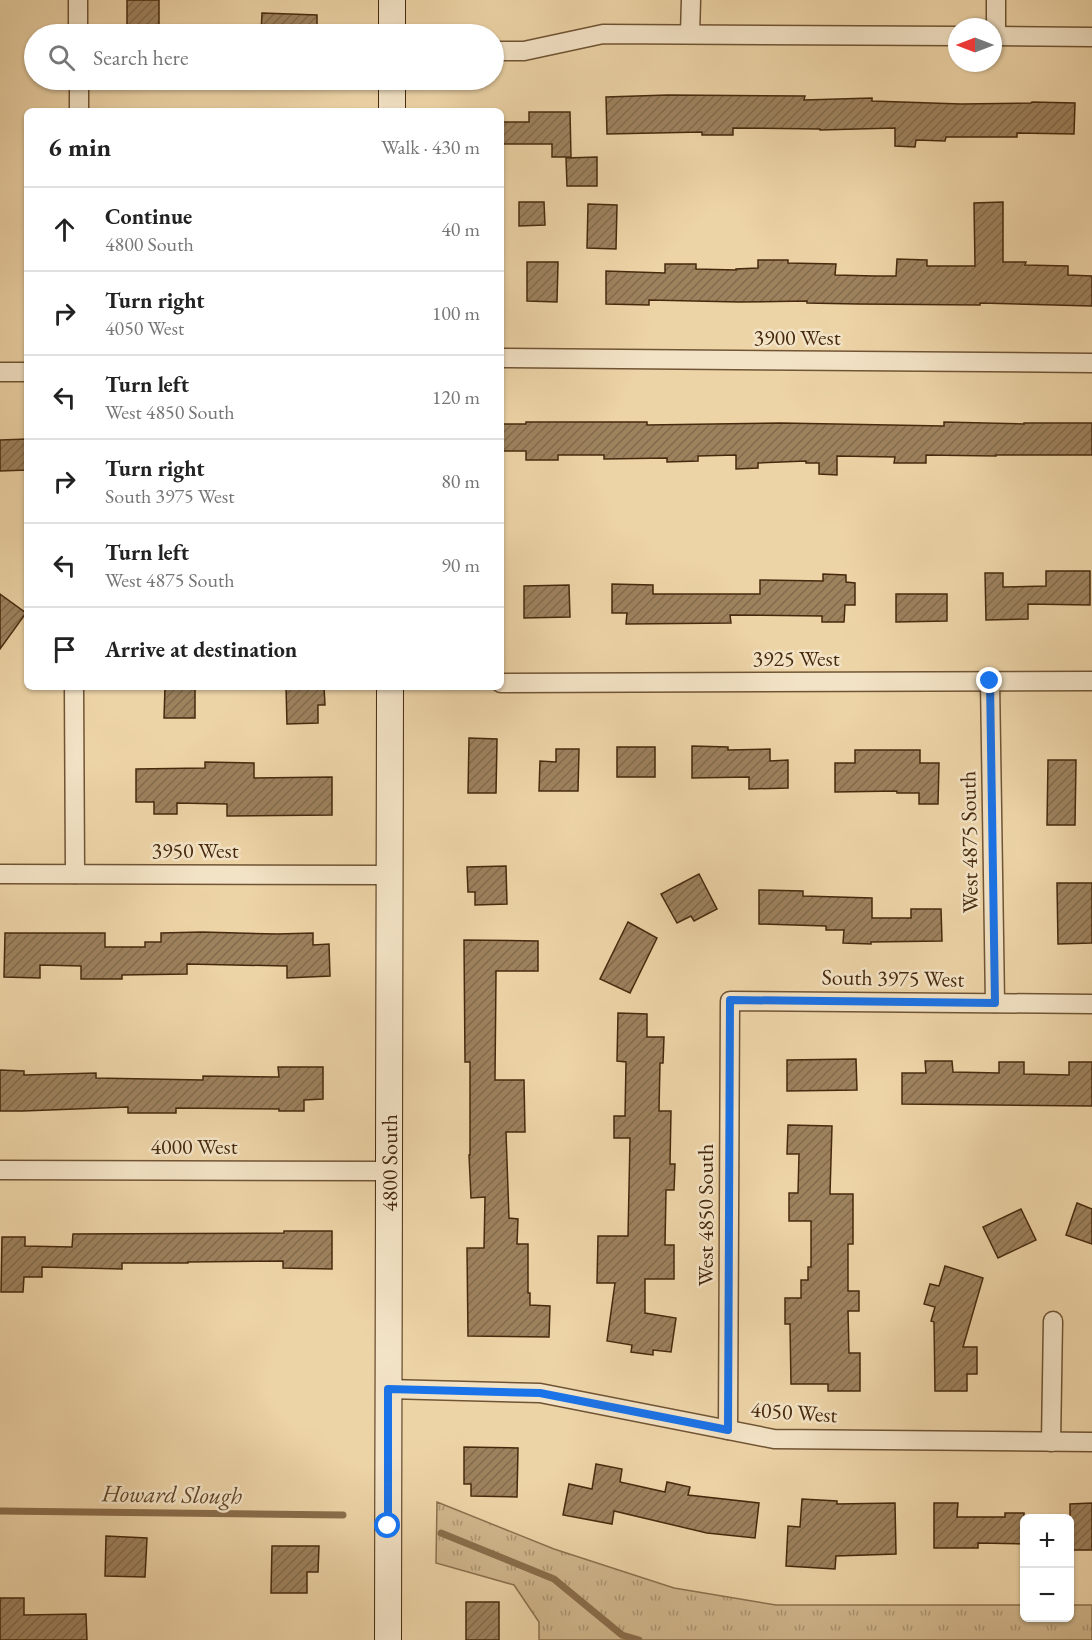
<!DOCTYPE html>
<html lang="en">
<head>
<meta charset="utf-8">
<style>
  body { margin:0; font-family:"EB Garamond",serif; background:#f2f2f2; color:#222 }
  .controls { position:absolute; right:18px; bottom:18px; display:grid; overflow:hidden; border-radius:9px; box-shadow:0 2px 4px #0004 }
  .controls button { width:54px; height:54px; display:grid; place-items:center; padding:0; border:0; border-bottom:2px solid #e0e0e0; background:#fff; color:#222; font:30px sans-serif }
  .compass { position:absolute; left:948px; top:18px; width:54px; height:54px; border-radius:50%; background:#fff; box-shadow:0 2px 4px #0004; rotate:270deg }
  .stop { position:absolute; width:18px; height:18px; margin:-14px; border:4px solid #1a73e8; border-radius:50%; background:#fff }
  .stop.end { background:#1a73e8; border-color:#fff; box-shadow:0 2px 6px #0008 }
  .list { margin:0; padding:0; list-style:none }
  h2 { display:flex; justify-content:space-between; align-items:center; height:78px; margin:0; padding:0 24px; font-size:26px }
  h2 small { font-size:20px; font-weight:400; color:#767676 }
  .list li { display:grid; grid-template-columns:39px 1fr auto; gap:18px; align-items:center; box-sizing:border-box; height:84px; padding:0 24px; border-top:2px solid #e0e0e0 }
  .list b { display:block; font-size:22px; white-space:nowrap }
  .list p { margin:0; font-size:20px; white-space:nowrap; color:#767676 }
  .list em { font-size:20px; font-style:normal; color:#767676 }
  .icon { flex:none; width:33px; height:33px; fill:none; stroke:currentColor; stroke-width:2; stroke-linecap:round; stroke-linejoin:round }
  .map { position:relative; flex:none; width:1092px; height:1640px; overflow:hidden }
  .search { position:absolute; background:#fff; box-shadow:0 2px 4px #0004; left:24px; top:24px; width:480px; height:66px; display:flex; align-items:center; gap:15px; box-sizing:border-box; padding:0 21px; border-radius:33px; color:#767676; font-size:22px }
  .panel { position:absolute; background:#fff; box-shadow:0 2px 4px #0004; left:24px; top:108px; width:480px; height:582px; border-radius:9px }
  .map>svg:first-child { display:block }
  .grass { fill:url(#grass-tufts); stroke:#8c704e; stroke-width:1.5 }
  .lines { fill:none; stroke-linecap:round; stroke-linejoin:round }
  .stream { stroke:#896d4b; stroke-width:7 }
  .building { fill:url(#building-hatch); stroke:#472a0e; stroke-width:1.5 }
  .street-casing { stroke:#705434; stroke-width:21 }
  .secondary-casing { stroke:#472a0e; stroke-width:28 }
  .street { stroke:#f3e3c6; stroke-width:18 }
  .secondary { stroke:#f3e3c6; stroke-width:26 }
  .route { stroke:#1a73e8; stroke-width:8 }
  .labels { text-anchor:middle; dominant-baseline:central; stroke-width:5; stroke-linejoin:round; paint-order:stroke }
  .street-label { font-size:22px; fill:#472a0e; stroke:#f3e3c6 }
  .water-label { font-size:24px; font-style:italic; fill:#624627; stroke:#f3e3c6 }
</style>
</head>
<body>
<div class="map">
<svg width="1092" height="1640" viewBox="0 0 1092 1640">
  <defs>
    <pattern id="grass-tufts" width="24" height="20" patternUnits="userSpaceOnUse" patternTransform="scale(1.5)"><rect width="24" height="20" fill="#d1b78d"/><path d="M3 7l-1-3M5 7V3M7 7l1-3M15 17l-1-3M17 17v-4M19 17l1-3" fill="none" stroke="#ab9572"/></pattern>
    <pattern id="building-hatch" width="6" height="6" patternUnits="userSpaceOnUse" patternTransform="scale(1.5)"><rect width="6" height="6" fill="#9d825e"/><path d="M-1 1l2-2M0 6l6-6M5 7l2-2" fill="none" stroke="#826b4c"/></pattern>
  </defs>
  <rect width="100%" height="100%" fill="#edd4a7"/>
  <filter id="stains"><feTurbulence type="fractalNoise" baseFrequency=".00333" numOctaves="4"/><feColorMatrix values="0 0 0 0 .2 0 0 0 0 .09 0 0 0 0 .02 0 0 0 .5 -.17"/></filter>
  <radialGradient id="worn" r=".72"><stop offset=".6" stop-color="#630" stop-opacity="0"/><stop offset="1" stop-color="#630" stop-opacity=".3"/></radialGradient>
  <!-- grass -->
  <path class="grass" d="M437 1502 554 1549 674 1588 776 1605H1024V1618H1070V1605H1092V1640H539V1622L514 1585 436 1563Z"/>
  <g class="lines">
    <!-- stream -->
    <g class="stream">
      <path d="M0 1511 343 1515"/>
      <path d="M441 1533 554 1579 622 1635 639 1640"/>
    </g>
  </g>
  <!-- building -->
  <g class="building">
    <rect x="127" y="0" width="32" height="34"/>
    <path d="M262 13 317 15V34H261Z"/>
    <path d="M668 95 805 96 804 100 872 98V101L961 104 1031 103 1032 102 1075 103 1074 134 1017 133V137H946L945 141 916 140 915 147 895 146V128L820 130V129L733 128V135H702V132L607 134 606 97Z"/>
    <path d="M529 112H570L571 157H552V144H501V122H529Z"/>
    <path d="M597 157V186H567L566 158Z"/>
    <path d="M519 202H544L545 225 519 226Z"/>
    <path d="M1003 202V262H1026L1025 265 1068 266V275L1092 276V306L980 303V305L857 304 807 303V301L739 302 649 300V305L606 304V271L665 273V264H696V269L736 270V269L758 268V260H788V263L836 264 835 275 875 276H896L897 259 927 260V266H975L974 203Z"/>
    <path d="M588 204 617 205 616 249 587 248Z"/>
    <path d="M527 262H558L557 302 527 301Z"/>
    <path d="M526 422H647V425L781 423 944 426V422L1024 424V423H1092V455H996V456L926 455V463H894L895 457 837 456V475L819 474V463H806V461L758 463V468L736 469V455L698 456V461L667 462V458L604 459V455H558V460H526V451H501V424H526Z"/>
    <path d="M27 439V470L0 471V440Z"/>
    <path d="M1046 571H1090V605L1028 604V619L986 620 985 573H1003V587L1046 586Z"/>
    <path d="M823 574 846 575V582L855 583V605H845L844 622H822V616L730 615 731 623 626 624 627 613H612V584L653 585V594H760V580L823 581Z"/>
    <path d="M569 585 570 617 524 618V586Z"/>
    <path d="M0 594 26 613 0 649Z"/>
    <path d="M896 594H947V621L896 622Z"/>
    <path d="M165 687H195V718H164Z"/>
    <path d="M286 687H324L325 705H318V723L287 724Z"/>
    <path d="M469 738 497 739 496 793H468Z"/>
    <path d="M692 746 728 747V750L770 749V761L788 760V788L749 789V777L692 778Z"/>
    <rect x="617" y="747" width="38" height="30"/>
    <path d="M556 749H579L578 791H539L540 761 556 762Z"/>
    <path d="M855 750H920V763H939L938 804H919V793H897V791L835 792V763H855Z"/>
    <path d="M1048 760H1076L1075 825H1047Z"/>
    <path d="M205 762 254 763V778L332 777V815L227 816V804L177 803V814H154V802H136V769L205 768Z"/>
    <path d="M506 866 507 904 475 905V892H468L467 867Z"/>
    <path d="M699 874 717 909 694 921 691 916 677 923 661 894Z"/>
    <path d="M1057 883H1092V943L1058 944Z"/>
    <path d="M759 890 803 891V896L872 898V918H911V909H941L942 941 871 942V944L843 943 844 930H826V926L759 924Z"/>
    <path d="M628 922 657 938 630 993 600 979Z"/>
    <path d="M202 932 277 934 313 933V945L329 944 330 976 287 978V966L187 964V974L122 975V979H81V966L40 965V978L4 977 5 933H105V947H145V942H161V933Z"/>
    <path d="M464 940 538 941V971H496L495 1080H524L525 1132H506L509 1218 518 1219 517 1244H528V1293H530V1305L550 1306 549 1337 468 1336 467 1248H484L485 1197 471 1198 469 1155H470V1062H465Z"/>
    <path d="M618 1013 647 1014V1037H664L663 1063H660L659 1111H671L670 1164H675L674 1190H666L665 1245H674V1279H645V1313L676 1318 671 1352 653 1350V1355L631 1352 632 1345 607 1341 615 1283H597L598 1236H628L630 1138H614V1116H625L626 1062 617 1061Z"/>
    <path d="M856 1059 857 1090 787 1091V1060Z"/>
    <path d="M925 1061H952L953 1072 999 1073V1062H1024V1074L1069 1075V1062H1092V1106L902 1104V1073H926Z"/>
    <path d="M278 1067H323V1099L304 1100V1111H279V1109L176 1108V1113H128V1107L23 1111H0V1070L24 1071V1075L96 1073V1078L203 1080V1076L279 1077Z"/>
    <path d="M788 1125 832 1126 830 1194H853V1244H848V1291H859V1311H848L849 1353H860V1391H828V1384H791L790 1324H785V1298H801V1280H808V1267H811V1221H789V1193H798L799 1154H787Z"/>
    <path d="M1077 1203 1092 1209V1244L1066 1235Z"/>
    <path d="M1021 1209 1036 1240 998 1258 983 1227Z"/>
    <path d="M284 1231H332V1269L283 1268V1261L188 1262V1263H122V1269L42 1267V1277H24L23 1292H1L2 1237H25V1246L72 1247 73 1234 284 1233Z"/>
    <path d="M945 1266 983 1278 963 1347H977V1374H967V1391H935L934 1322 931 1321 935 1307 924 1304 930 1284 939 1286Z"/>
    <path d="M464 1447 518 1448 517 1497 471 1496V1484H464Z"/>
    <path d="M596 1464 622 1469 620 1482 665 1492 667 1482 690 1487 688 1495 759 1503 755 1538 707 1533 614 1511 612 1524 563 1515 569 1484 592 1489Z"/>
    <path d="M802 1499 837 1501V1504L895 1503 896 1554 836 1556 835 1569 786 1566 788 1526 800 1527Z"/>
    <path d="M934 1503H958L957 1517H1005V1513H1024V1544L978 1543V1548H934Z"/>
    <path d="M1092 1503V1550H1070V1504Z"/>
    <path d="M106 1536 147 1538 145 1577 105 1576Z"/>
    <path d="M272 1546H319L318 1572H307V1593H271Z"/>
    <path d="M0 1598H24V1615L86 1614 87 1640H0Z"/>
    <rect x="466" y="1602" width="33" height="38"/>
  </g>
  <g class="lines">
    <defs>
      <g id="street">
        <path d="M78 0V34"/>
        <path d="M996 0V36"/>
        <path d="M690 34 691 0"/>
        <path d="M993 36 1092 37"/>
        <path d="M494 51H524L603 34 957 36"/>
        <path d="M79 80V111"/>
        <path d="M501 358 1092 363"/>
        <path d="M0 372H27"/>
        <path d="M990 681 995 1003"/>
        <path d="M501 683 1092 681"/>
        <path d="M74 687 75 874"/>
        <path d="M0 874 390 875"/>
        <path d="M0 1170 389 1171"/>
        <path d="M388 1389 540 1393 774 1439 1092 1442"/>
        <path d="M728 1430 730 1001 1092 1004"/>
        <path d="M1051 1442 1053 1321"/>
      </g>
      <g id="secondary">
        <path d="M392 34V0"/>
        <path d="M392 111V80"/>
        <path id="s1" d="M388 1640 390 687"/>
      </g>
    </defs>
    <!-- street casing -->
    <use href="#street" class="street-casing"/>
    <!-- secondary casing -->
    <use href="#secondary" class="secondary-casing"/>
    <!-- street -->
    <use href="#street" class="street"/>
    <!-- secondary -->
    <use href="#secondary" class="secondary"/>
  </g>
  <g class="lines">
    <!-- route -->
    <path class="route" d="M388 1526V1389L540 1393 728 1430 730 1000 995 1003 990 681"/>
  </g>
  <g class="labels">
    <!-- street labels -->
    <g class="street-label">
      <text x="797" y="337">3900 West</text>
      <text x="796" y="658">3925 West</text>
      <text transform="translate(969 842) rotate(-91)">West 4875 South</text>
      <text x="195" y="850">3950 West</text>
      <text transform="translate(893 978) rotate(1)">South 3975 West</text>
      <text x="194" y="1146">4000 West</text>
      <text stroke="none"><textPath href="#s1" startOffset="477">4800 South</textPath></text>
      <text transform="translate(705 1215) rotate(-90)">West 4850 South</text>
      <text transform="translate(794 1412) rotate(4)">4050 West</text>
    </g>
    <!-- water labels -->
    <g class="water-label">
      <text transform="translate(172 1494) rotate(1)">Howard Slough</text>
    </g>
  </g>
  <rect width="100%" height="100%" filter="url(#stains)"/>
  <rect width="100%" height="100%" fill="url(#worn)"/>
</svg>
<div class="controls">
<button>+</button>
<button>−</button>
</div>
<svg class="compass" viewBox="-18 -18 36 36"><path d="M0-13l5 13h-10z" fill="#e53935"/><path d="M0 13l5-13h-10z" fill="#767676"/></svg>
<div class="stop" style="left:388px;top:1526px"></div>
<div class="stop end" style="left:990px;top:681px"></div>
<div class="search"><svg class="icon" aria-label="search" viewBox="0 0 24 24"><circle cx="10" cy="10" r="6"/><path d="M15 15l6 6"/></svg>Search here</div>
<section class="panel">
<h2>6 min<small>Walk · 430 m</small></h2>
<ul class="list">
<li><svg class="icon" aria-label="ahead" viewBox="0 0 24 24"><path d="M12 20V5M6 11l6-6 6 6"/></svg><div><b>Continue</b><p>4800 South</p></div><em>40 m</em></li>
<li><svg class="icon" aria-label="right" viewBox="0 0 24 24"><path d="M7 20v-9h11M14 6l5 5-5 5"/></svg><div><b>Turn right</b><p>4050 West</p></div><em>100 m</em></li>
<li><svg class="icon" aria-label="left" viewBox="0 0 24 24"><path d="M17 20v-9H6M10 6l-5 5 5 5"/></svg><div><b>Turn left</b><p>West 4850 South</p></div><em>120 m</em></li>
<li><svg class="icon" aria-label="right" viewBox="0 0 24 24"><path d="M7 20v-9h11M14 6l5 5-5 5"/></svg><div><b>Turn right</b><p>South 3975 West</p></div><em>80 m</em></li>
<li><svg class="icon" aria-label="left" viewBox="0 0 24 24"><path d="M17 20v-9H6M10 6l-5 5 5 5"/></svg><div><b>Turn left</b><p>West 4875 South</p></div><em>90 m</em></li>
<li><svg class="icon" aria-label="arrive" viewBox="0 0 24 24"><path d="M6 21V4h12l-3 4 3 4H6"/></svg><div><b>Arrive at destination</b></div></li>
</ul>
</section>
</div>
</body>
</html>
